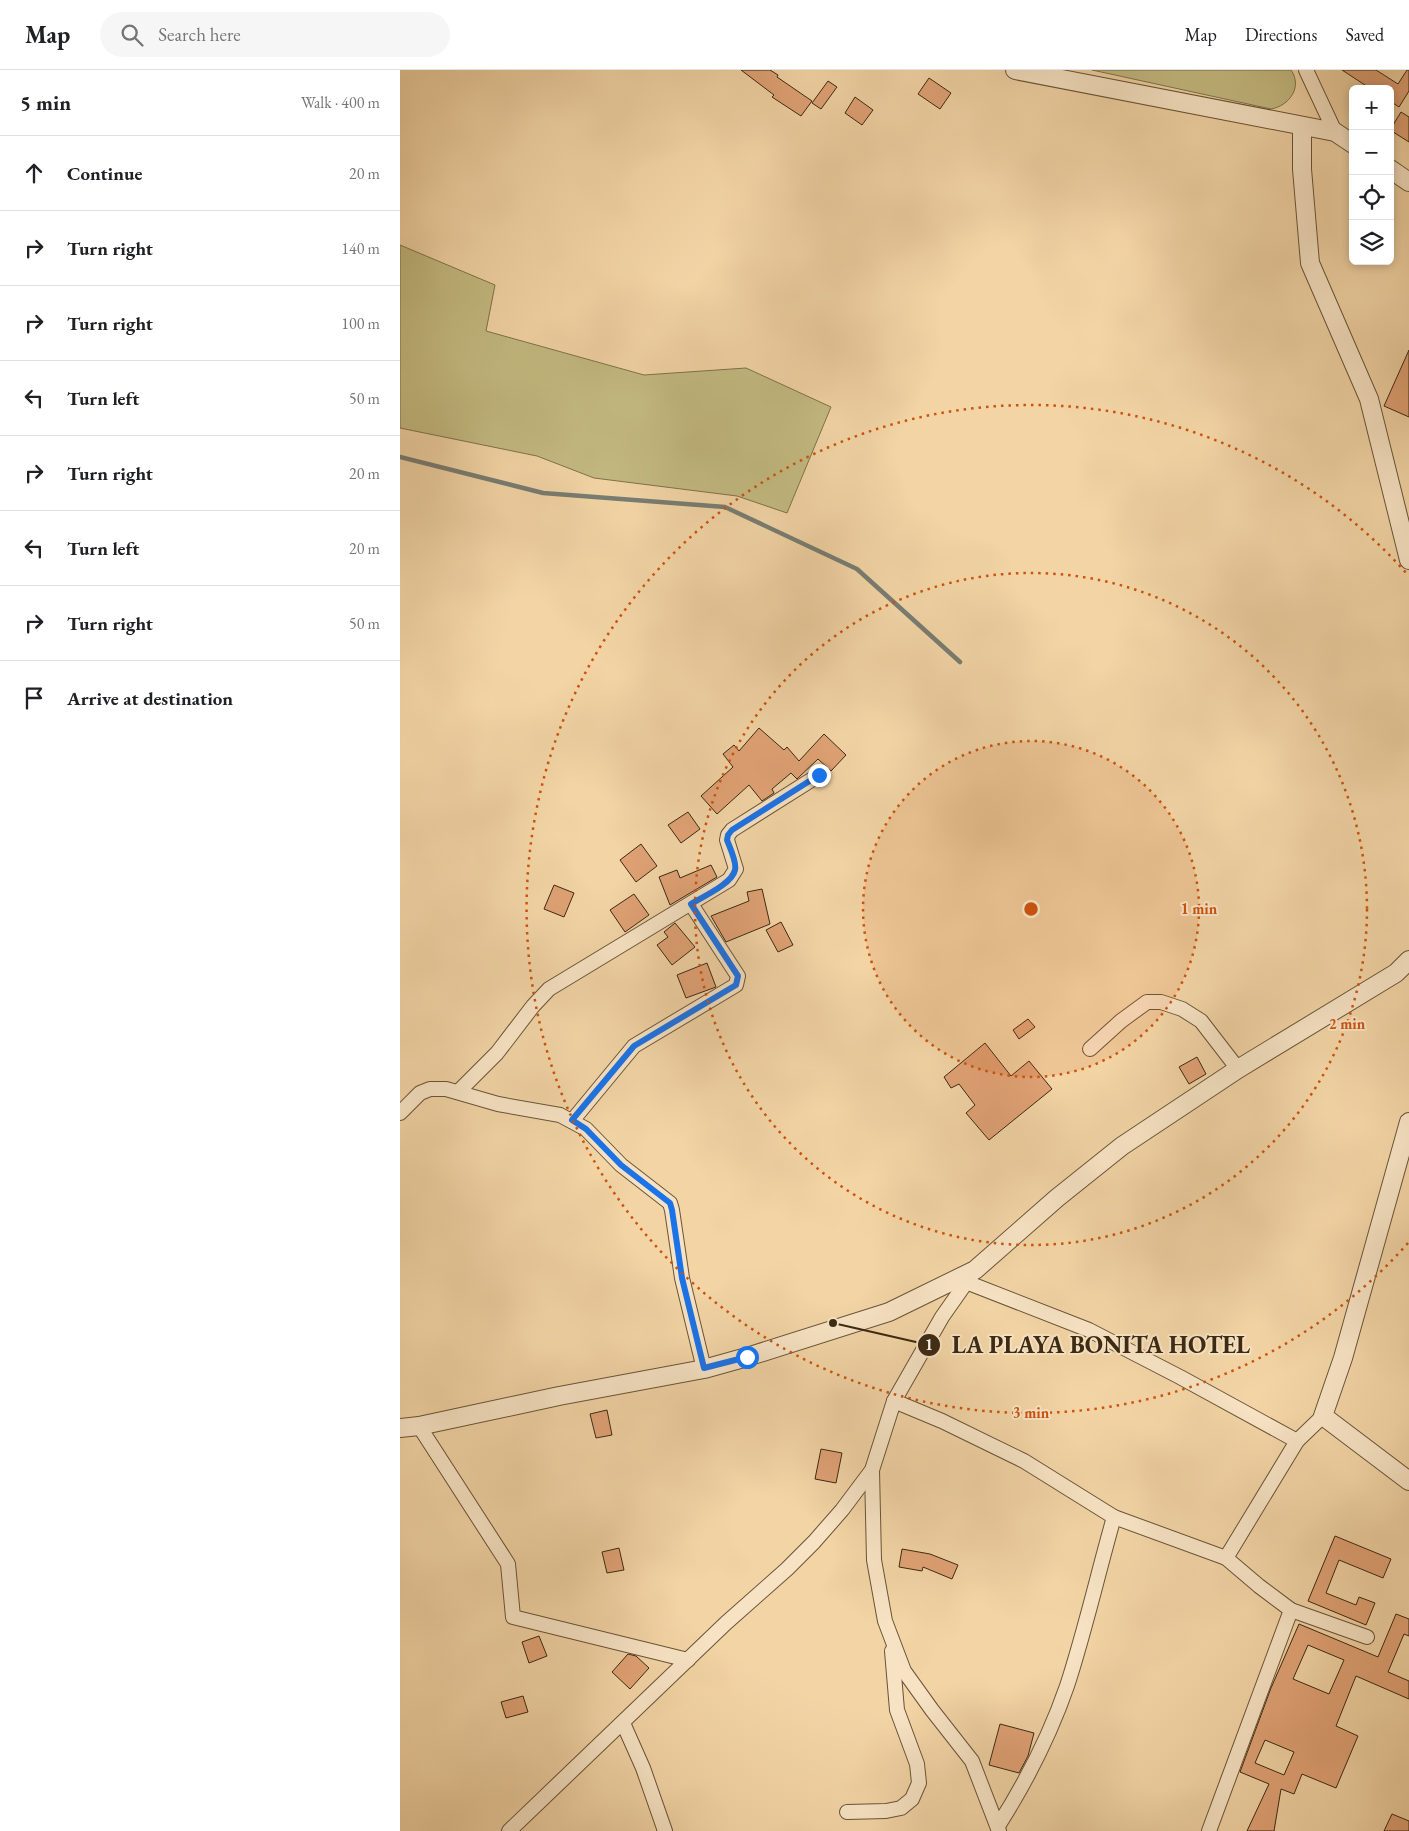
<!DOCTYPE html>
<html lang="en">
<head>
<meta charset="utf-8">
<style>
  body { margin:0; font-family:"EB Garamond",serif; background:#f6f6f6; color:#202124 }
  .controls { position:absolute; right:15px; top:15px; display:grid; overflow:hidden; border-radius:8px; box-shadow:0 2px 8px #0003 }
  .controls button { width:45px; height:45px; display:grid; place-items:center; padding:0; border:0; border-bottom:1px solid #e0e0e0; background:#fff; color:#202124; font:25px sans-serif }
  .stop { position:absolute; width:15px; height:15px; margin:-11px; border:4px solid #1a73e8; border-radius:50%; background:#fff }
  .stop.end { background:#1a73e8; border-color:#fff; box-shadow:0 1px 5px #0008 }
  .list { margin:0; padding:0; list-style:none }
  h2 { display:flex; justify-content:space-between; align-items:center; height:65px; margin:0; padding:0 20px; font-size:21px }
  h2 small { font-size:16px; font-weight:400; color:#757577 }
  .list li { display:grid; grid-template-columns:32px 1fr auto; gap:15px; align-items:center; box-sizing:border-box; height:75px; padding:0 20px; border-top:1px solid #e0e0e0 }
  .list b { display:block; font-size:19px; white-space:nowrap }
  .list em { font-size:16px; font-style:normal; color:#757577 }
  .icon { flex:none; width:28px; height:28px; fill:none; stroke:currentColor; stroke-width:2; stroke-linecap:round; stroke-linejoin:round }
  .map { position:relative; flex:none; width:1009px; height:1761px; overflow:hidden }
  header { display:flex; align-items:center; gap:30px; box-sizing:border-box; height:70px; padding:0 25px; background:#fff; border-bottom:1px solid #e0e0e0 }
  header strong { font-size:24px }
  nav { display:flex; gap:28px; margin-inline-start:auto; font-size:18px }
  .search { width:350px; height:45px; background:#f6f6f6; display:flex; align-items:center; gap:12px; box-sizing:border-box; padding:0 18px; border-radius:28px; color:#757577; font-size:19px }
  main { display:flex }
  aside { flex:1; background:#fff }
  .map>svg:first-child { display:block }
  .green { fill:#c3ba81; stroke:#7f724a }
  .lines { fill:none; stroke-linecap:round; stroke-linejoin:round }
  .stream { stroke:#787d73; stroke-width:4.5 }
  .building { fill:#e0a275; stroke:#3b2913; fill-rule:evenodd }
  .minor-casing { stroke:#695438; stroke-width:16 }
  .tertiary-casing { stroke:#695438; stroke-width:20 }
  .minor { stroke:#f7e3c4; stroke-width:14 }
  .tertiary { stroke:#f7e3c4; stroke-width:18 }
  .route { stroke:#1a73e8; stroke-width:6 }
  .ring { fill:none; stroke:#ce520d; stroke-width:2.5; stroke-dasharray:2.5 5 }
  .centre { fill:#ce520d; stroke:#f7e3c4; stroke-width:2.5 }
  .ring-label { font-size:15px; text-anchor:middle; font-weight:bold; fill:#ce520d; stroke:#f7e3c4; stroke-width:4; stroke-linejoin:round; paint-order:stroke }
  .leader { fill:none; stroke:#3b2913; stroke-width:2 }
  .callout-dot { fill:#3b2913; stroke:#f7e3c4; stroke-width:2 }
  .mark-label { font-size:15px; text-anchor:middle; font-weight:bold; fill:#fff }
  .callout-label { font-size:24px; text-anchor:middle; font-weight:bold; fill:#3b2913; stroke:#f7e3c4; stroke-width:4; stroke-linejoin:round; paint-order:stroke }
</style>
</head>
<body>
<header>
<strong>Map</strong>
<div class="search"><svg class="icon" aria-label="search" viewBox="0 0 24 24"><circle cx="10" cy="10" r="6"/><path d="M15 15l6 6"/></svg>Search here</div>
<nav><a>Map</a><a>Directions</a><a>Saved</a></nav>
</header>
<main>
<aside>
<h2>5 min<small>Walk · 400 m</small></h2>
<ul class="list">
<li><svg class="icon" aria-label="ahead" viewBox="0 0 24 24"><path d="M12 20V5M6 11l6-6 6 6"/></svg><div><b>Continue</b></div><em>20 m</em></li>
<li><svg class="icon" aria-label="right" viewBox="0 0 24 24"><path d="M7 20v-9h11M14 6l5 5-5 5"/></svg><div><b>Turn right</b></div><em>140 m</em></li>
<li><svg class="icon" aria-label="right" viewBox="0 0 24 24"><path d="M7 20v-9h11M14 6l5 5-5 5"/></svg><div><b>Turn right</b></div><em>100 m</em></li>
<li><svg class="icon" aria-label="left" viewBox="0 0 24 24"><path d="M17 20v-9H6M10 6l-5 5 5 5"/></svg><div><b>Turn left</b></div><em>50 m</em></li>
<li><svg class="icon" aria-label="right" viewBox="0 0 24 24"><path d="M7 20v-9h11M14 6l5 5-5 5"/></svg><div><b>Turn right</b></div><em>20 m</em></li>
<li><svg class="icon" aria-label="left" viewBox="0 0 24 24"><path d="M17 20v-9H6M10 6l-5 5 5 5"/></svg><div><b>Turn left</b></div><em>20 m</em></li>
<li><svg class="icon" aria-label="right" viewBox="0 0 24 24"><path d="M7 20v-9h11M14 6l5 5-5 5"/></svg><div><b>Turn right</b></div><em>50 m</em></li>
<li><svg class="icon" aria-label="arrive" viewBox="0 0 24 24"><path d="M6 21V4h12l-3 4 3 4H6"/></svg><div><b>Arrive at destination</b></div></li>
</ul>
</aside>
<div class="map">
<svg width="1009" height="1761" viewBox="0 0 1009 1761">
  <rect width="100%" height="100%" fill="#f2d4a5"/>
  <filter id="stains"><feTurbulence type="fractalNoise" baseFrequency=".004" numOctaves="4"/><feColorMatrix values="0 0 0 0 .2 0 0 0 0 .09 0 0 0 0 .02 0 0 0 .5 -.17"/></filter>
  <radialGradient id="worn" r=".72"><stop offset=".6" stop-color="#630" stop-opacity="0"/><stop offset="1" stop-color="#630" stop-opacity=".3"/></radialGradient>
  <!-- green -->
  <g class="green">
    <path d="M692 0H891C903 17 889 36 871 39Z"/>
    <path d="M0 175 95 215 86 261 244 305 346 298 431 337 387 443 337 426 194 408 137 386 0 358Z"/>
  </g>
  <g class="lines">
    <!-- stream -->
    <path class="stream" d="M0 387 143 423 325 437 457 499 560 592"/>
  </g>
  <!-- building -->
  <g class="building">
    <path d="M341 0H370L378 5 377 7 412 31 401 46 372 27 374 25Z"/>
    <path d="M942 0H976L998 14 1007 0H1009V21L999 37 990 31V19H971Z"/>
    <path d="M529 8 551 23 540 39 518 24Z"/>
    <path d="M428 11 437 17 421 39 412 33Z"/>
    <path d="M455 27 473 40 462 55 445 43Z"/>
    <path d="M1001 42 1009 47V72L990 60Z"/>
    <path d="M1009 280V347L984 336Z"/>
    <path d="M359 658 384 680 387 677 399 691 424 664 446 685 431 701 418 689 397 709 391 703 372 719 374 723 362 731 349 715 317 744 301 726 333 697 323 684 334 675 339 681Z"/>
    <path d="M288 742 300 759 281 773 268 755Z"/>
    <path d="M241 774 257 796 236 812 220 790Z"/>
    <path d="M311 795 317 807 270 835 259 807 277 800 280 808Z"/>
    <path d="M154 815 174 823 164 847 144 839Z"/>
    <path d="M362 819 370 854 326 872 311 846 349 831 347 822Z"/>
    <path d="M234 824 249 845 225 862 210 840Z"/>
    <path d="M381 852 393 875 378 882 366 860Z"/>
    <path d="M275 853 295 877 272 895 257 875 268 867 264 862Z"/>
    <path d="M307 893 316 917 286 928 277 905Z"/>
    <path d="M628 949 635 957 619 969 613 960Z"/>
    <path d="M585 973 611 1006 629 991 652 1019 589 1070 566 1043 575 1035 559 1014 551 1018 544 1007Z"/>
    <path d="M797 987 806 1004 789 1014 779 997Z"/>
    <path d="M207 1340 212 1365 196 1368 190 1344Z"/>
    <path d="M421 1379 442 1383 436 1413 415 1409Z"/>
    <path d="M935 1466 991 1489 983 1508 939 1490 926 1523 956 1535 959 1527 975 1533 966 1555 908 1531Z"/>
    <path d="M219 1478 224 1500 207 1503 202 1482Z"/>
    <path d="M502 1479 530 1484 558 1495 552 1509 523 1497 522 1501 499 1497Z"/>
    <path d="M996 1544 1009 1549V1566L1004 1564 988 1602 1009 1611V1629L956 1606 936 1656 958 1666 936 1718 902 1704 894 1724 881 1719 874 1761H847L869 1714 840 1702 871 1618 899 1554 978 1587ZM908 1575 944 1590 929 1624 893 1609ZM865 1670 894 1682 884 1705 855 1693Z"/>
    <path d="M139 1566 147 1586 129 1593 122 1572Z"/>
    <path d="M228 1584 236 1586 249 1598 230 1619 212 1602Z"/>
    <path d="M123 1626 128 1642 106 1648 101 1632Z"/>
    <path d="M600 1654 634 1663 628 1686 619 1703 589 1695Z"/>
    <path d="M992 1744 1009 1751V1761H984Z"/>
  </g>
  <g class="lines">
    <defs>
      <g id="minor">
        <path d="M906 0 935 62"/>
        <path d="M690 979 721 951 747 932H761L782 939 801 951 838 999"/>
        <path d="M58 1022 97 983 133 936 149 919 329 810 336 799 327 770 328 765 332 760 419 705"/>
        <path d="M0 1043 20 1023 30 1019H46L98 1034 160 1045 186 1059 221 1095 270 1133 272 1140 282 1208 304 1299"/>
        <path d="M172 1051 234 976 336 915 338 906 291 834"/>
        <path d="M566 1212 689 1260 780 1307 897 1371"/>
        <path d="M494 1331 542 1351 624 1391 714 1447 826 1488 897 1371 923 1346"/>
        <path d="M19 1356 108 1494 113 1547 288 1590"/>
        <path d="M472 1400 474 1490 485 1551 504 1601 532 1640 572 1691 599 1761"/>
        <path d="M891 1540 967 1567"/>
        <path d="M223 1653 243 1698 265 1761"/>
        <path d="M447 1742 486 1741 501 1738 512 1729 519 1713 517 1694 497 1640 492 1581"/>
        <path d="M598 1756C626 1712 650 1665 667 1616 685 1561 698 1503 714 1447"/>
        <path d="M109 1761 326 1553 387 1499 414 1472 442 1440 472 1400 494 1331 542 1247 575 1200"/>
        <path d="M809 1761 891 1540 859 1516 826 1488"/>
      </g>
      <g id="tertiary">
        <path d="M615 0 935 62 953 74"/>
        <path d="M902 57V99L910 193 969 329 1009 490"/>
        <path d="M990 99 1009 112"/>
        <path d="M1009 1052 943 1288 923 1346 1009 1411"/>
        <path d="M0 1358 19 1356 159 1326 304 1299 347 1287 489 1242 575 1200 657 1128 722 1076 838 999 996 903 1009 890"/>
      </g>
    </defs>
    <!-- minor casing -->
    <use href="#minor" class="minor-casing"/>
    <!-- tertiary casing -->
    <use href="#tertiary" class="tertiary-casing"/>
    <!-- minor -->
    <use href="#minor" class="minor"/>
    <!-- tertiary -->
    <use href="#tertiary" class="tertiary"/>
  </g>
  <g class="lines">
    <!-- route -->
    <path class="route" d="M347 1287 304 1298 282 1208 272 1140 270 1133 221 1095 186 1059 172 1050 234 976 336 915 338 906 291 834C302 827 332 814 335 800 337 792 330 778 327 770L328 765 332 760 419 705"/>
  </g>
  <!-- distance rings -->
  <circle cx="631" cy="839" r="168" fill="#ce520d" fill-opacity=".12"/>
  <g class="ring">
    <circle cx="631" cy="839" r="168"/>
    <circle cx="631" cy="839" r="336"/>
    <path d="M1008 1173A504 504 0 1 1 1008 505"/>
  </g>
  <circle cx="631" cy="839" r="8" class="centre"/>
  <g class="ring-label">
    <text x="799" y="844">1 min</text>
    <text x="947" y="959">2 min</text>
    <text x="631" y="1348">3 min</text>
  </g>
  <!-- callouts -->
  <path class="leader" d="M433 1253L529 1275"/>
  <g class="callout-dot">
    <circle cx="433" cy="1253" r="5"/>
    <circle cx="529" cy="1275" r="12"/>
  </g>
  <g class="mark-label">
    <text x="529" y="1280">1</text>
  </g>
  <g class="callout-label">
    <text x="701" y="1283">LA PLAYA BONITA HOTEL</text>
  </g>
  <rect width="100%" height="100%" filter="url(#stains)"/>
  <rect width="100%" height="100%" fill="url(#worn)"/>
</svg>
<div class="controls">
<button>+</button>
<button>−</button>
<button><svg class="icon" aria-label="locate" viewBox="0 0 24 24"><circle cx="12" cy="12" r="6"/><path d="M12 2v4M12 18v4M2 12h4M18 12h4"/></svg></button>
<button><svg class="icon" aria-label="layers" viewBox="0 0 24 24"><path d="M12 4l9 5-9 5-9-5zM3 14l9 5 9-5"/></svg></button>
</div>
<div class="stop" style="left:347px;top:1287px"></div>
<div class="stop end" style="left:419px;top:705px"></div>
</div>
</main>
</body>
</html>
